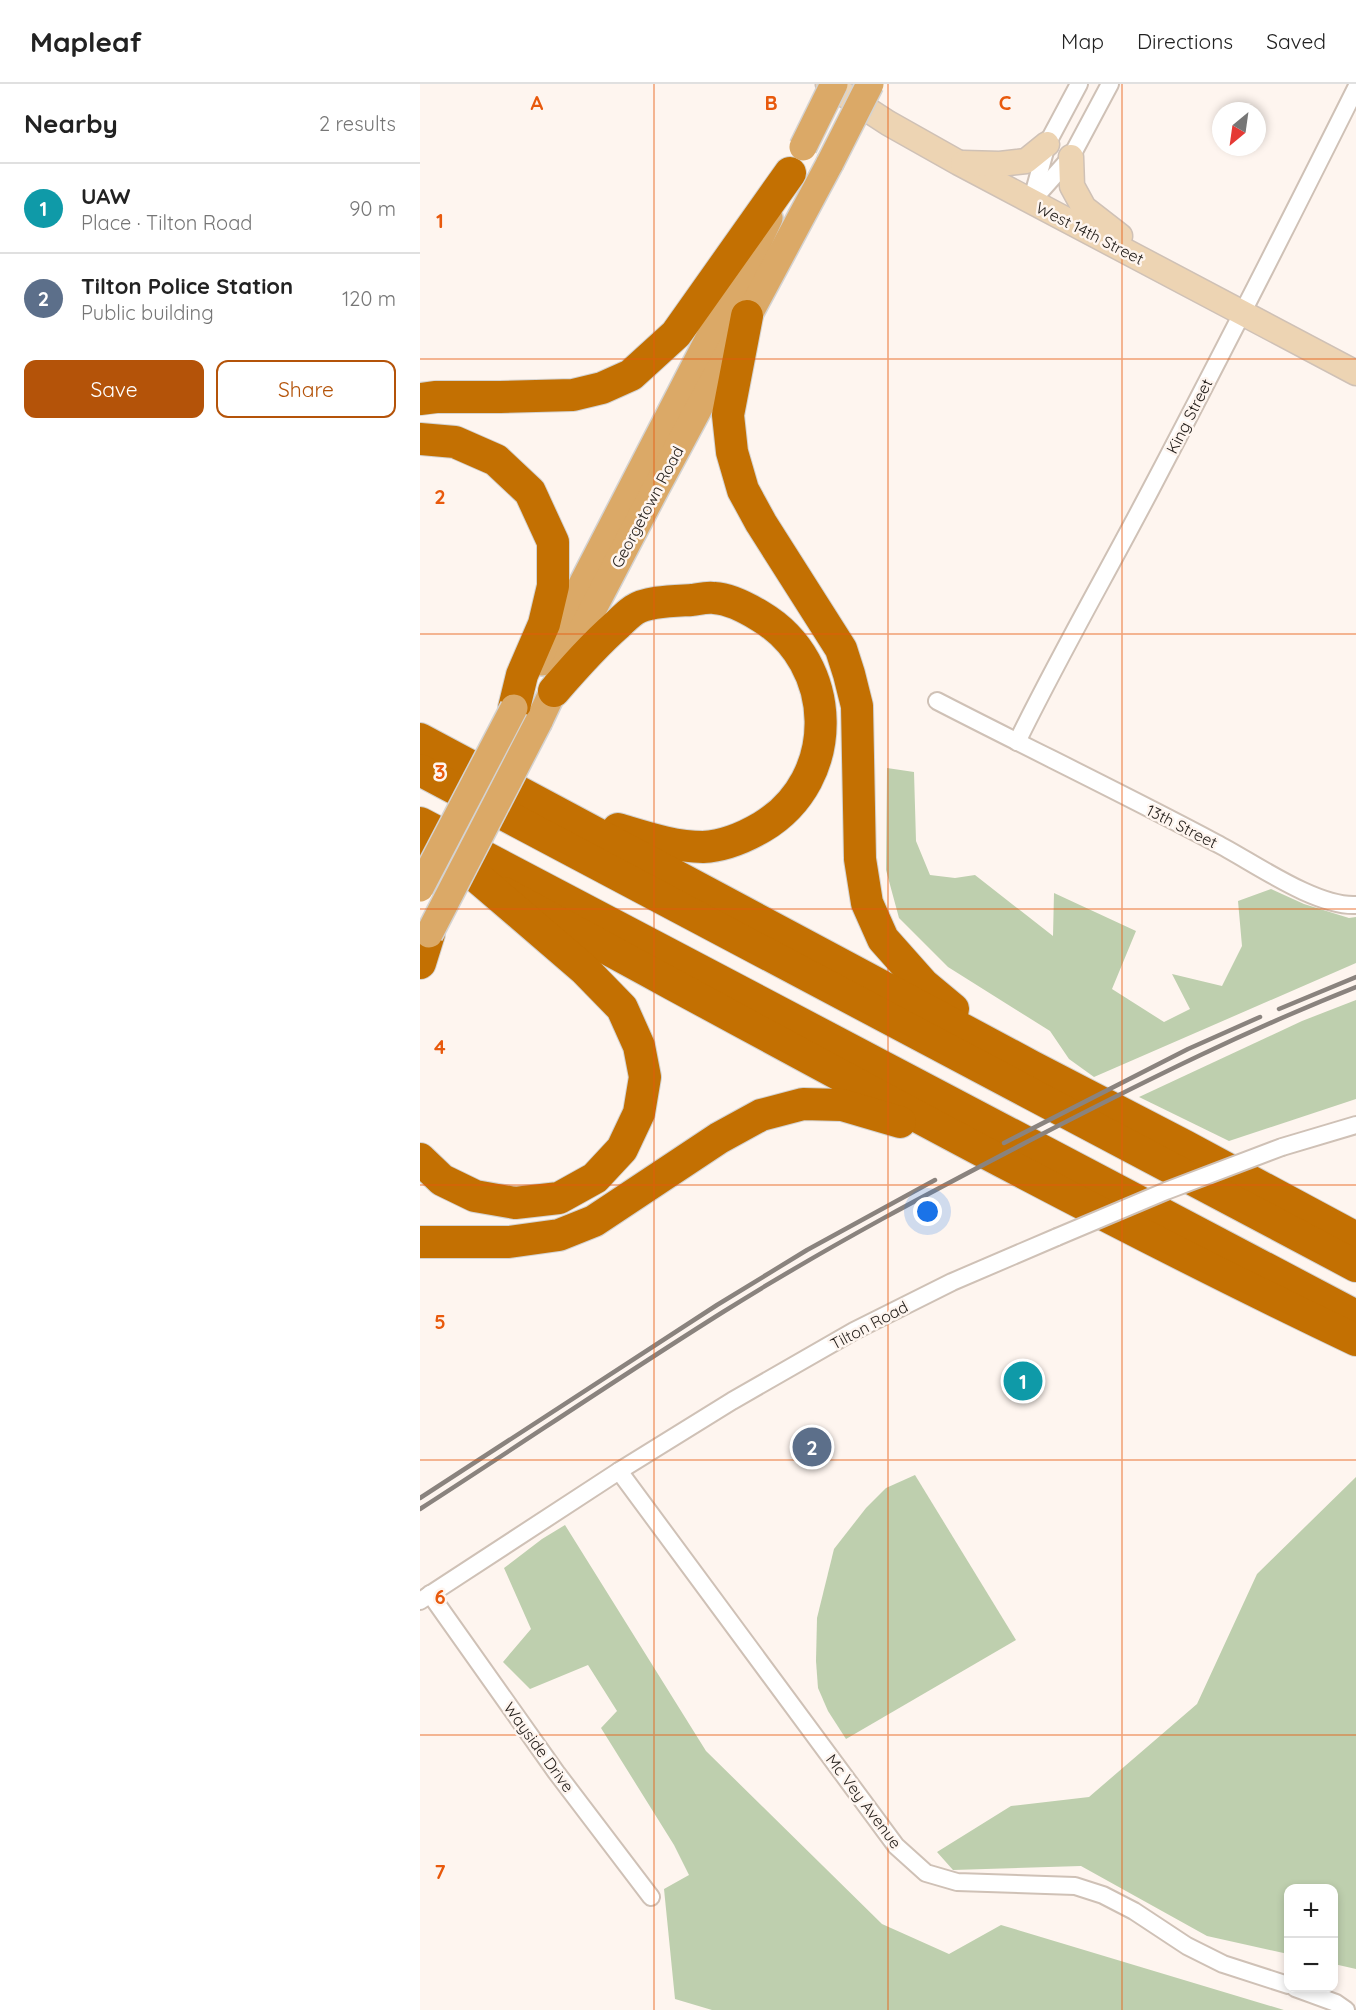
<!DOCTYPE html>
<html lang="en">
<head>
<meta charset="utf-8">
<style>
  body { margin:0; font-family:Quicksand,sans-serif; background:#f2f2f2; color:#222 }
  .controls { position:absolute; right:18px; bottom:18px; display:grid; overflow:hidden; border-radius:12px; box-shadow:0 3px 9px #0003 }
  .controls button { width:54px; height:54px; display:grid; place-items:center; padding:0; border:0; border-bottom:2px solid #e0e0e0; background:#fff; color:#222; font:30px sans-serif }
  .compass { position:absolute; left:792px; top:18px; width:54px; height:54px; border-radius:50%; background:#fff; box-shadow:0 3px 9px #0003; rotate:209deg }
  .you { position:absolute; left:508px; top:1128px; width:21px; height:21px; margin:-15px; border:4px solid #fff; border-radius:50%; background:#1a73e8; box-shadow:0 0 0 9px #1a73e833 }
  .badge { display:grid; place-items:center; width:39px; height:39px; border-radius:50%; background:#b45309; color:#fff; font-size:20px; font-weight:700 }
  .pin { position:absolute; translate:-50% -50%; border:3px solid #fff; box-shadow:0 2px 6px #0006 }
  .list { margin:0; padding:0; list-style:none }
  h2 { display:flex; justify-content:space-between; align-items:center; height:78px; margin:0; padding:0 24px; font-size:26px }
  h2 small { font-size:20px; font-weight:400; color:#767676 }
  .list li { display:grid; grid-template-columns:39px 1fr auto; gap:18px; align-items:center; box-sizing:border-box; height:90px; padding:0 24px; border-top:2px solid #e0e0e0 }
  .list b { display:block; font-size:22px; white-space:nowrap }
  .list p { margin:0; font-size:20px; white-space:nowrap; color:#767676 }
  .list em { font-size:20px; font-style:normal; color:#767676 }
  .actions { display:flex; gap:12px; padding:18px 24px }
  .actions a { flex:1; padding:14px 0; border:2px solid #b45309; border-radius:12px; text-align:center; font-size:21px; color:#b45309 }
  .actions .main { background:#b45309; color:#fff }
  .map { position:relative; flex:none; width:936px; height:1926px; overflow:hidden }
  header { display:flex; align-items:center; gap:36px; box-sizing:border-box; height:84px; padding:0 30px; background:#fff; border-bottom:2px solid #e0e0e0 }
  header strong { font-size:28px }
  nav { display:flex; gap:33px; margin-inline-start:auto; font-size:21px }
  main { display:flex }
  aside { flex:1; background:#fff }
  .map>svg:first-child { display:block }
  .green { fill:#becfae }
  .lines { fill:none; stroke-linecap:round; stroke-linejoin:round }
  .street-casing { stroke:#cfc1b6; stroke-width:20 }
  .secondary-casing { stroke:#cfc1b6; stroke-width:27 }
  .primary-casing { stroke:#d4d3d2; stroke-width:30 }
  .highway-casing { stroke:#d4d3d2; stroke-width:34 }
  .street { stroke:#fff; stroke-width:16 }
  .secondary { stroke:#edd4b3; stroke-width:24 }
  .primary { stroke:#dba967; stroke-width:27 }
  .highway { stroke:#c37002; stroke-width:32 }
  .rail { stroke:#8a837e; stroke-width:4.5 }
  .street-bridge-casing { stroke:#cfc1b6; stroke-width:20; stroke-linecap:butt }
  .primary-bridge-casing { stroke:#d4d3d2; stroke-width:30; stroke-linecap:butt }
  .street-bridge { stroke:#fff; stroke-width:16 }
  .primary-bridge { stroke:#dba967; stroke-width:27 }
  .grid { fill:none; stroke:#e8590c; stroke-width:1.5; stroke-opacity:0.55 }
  .labels { text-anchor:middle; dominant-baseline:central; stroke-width:5; stroke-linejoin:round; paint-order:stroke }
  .street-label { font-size:16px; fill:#27221e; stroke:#fef5ef }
  .grid-label { font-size:20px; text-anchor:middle; font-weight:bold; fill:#e8590c; stroke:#fef5ef; stroke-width:5; stroke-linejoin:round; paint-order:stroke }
</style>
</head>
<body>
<header>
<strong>Mapleaf</strong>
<nav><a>Map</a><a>Directions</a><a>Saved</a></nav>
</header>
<main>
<aside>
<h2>Nearby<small>2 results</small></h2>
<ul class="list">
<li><span class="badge" style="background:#0f9aa8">1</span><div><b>UAW</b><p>Place · Tilton Road</p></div><em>90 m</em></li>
<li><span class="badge" style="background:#5c6f8a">2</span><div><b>Tilton Police Station</b><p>Public building</p></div><em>120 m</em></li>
</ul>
<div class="actions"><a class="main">Save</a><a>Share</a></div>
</aside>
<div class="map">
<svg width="936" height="1926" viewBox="0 0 936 1926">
  <rect width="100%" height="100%" fill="#fef5ef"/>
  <!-- green -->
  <g class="green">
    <path d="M467 684 494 688 496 757 510 791 535 794 555 791 633 852 634 809 716 847 692 905 744 938 770 925 752 890 802 902 822 862 818 817 851 805 884 820 929 834 936 833V879L674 993 649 975 630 947 528 883 479 834 466 786Z"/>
    <path d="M936 916V1015L809 1057 719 1013 882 937Z"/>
    <path d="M495 1391 596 1556 426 1655 408 1627 398 1604 396 1577 397 1534 414 1465 446 1424 466 1404Z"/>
    <path d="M936 1393V1885L914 1880V1804H868V1870L787 1852 661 1782 533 1786 517 1768 591 1722 669 1713 777 1620 837 1490Z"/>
    <path d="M145 1441 286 1667 462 1840 529 1870 581 1841 864 1926H292L255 1915 244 1805 269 1791 254 1761 181 1644 197 1627 168 1581 110 1605 83 1578 111 1545 84 1484 122 1455Z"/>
  </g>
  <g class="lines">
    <defs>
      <g id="street">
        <path d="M612 115 627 60 659 0"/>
        <path d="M611 118 651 73 690 0"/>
        <path d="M517 617C610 665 704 710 796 759 833 778 895 823 936 821"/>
        <path d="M597 658C639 572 687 489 731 405 801 272 869 138 936 4"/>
        <path d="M862 1063 936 1041"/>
        <path d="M199 1387 476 1762 506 1789 537 1798 655 1802 683 1811 714 1827 767 1862 803 1880 868 1901"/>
        <path d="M10 1510 136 1688 231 1813"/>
        <path d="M0 1517 199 1387 312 1317 434 1247 532 1198 637 1153"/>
        <path d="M875 1904 916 1919 926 1926"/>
      </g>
      <g id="secondary">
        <path d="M408 0 468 39 539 79 936 289"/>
        <path d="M651 73 652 102 664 124 700 152"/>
        <path d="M543 79 580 80 606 77 627 60"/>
      </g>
      <g id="primary">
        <path d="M122 578 331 173 349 134"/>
        <path d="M119 637 162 546 236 404 410 79"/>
      </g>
      <g id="highway">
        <path d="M327 232 308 331 312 368 323 406 341 439 421 565 429 590 437 622 440 775 447 819 463 855 503 900 533 925"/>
        <path d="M0 315 16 313H80L153 311 182 304 211 291 256 250 370 89"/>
        <path d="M0 355 35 358 76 376 110 408 133 458V502L124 540 102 591 94 624"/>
        <path d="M134 607C154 584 174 561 197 541 202 536 208 530 214 526 227 517 255 517 272 516 279 515 287 513 294 514 310 515 327 524 340 532 419 579 422 695 342 743 325 753 304 762 283 763 254 763 225 753 198 745"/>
        <path d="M0 655 611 982 765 1062 936 1154"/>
        <path d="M0 686 936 1182"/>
        <path d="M0 739 936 1232"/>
        <path d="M0 765 43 787"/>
        <path d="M84 809C366 961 646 1118 936 1256"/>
        <path d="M0 879 9 850"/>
        <path d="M0 1075 22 1096 55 1112 95 1119 139 1114 175 1094 202 1065 219 1029 225 993 219 962 202 924 164 885 58 794"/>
        <path d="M0 1158H89L139 1151 174 1137 299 1054 341 1031 383 1020 422 1021 480 1038"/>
      </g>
    </defs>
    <!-- street casing -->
    <use href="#street" class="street-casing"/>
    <!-- secondary casing -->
    <use href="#secondary" class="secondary-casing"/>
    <!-- primary casing -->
    <use href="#primary" class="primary-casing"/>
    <!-- highway casing -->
    <use href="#highway" class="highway-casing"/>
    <!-- street -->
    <use href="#street" class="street"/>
    <!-- secondary -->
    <use href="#secondary" class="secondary"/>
    <!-- primary -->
    <use href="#primary" class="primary"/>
    <!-- highway -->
    <use href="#highway" class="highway"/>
    <!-- rail -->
    <g class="rail">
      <path d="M859 925 936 893"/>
      <path d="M584 1059 768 965 840 933"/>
      <path d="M0 1414 297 1221 387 1166 515 1096"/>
      <path d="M0 1425C101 1360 201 1292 303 1228 408 1162 518 1104 628 1047 729 995 830 945 936 903"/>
    </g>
    <defs>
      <path id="street-bridge" d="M637 1153 746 1107 862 1063"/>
      <g id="primary-bridge">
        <path d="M383 63 414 0"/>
        <path d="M410 79 450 0"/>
        <path d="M0 804 94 624"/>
        <path d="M9 850 119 637"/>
      </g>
    </defs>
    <!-- street-bridge casing -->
    <use href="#street-bridge" class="street-bridge-casing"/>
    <!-- primary-bridge casing -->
    <use href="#primary-bridge" class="primary-bridge-casing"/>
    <!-- street-bridge -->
    <use href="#street-bridge" class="street-bridge"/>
    <!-- primary-bridge -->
    <use href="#primary-bridge" class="primary-bridge"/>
  </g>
  <!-- grid -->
  <path class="grid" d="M234 0V1926M468 0V1926M702 0V1926M0 275H936M0 550H936M0 825H936M0 1101H936M0 1376H936M0 1651H936"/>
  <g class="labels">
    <!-- street labels -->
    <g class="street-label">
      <text transform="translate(670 149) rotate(27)">West 14th Street</text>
      <text transform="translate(769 332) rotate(-63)">King Street</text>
      <text transform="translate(227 423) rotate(-62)">Georgetown Road</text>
      <text transform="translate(762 742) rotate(27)">13th Street</text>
      <text transform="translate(449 1241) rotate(-28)">Tilton Road</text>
      <text transform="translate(119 1663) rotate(54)">Wayside Drive</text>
      <text transform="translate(444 1717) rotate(53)">Mc Vey Avenue</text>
    </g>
  </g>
  <g class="grid-label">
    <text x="117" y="26">A</text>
    <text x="351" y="26">B</text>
    <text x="585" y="26">C</text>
    <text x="20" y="144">1</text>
    <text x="20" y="420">2</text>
    <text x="20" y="695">3</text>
    <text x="20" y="970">4</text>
    <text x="20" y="1245">5</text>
    <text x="20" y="1520">6</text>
    <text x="20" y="1795">7</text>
  </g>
</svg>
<div class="controls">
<button>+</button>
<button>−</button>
</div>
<svg class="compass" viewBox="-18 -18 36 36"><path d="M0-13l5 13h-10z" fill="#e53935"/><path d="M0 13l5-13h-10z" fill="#767676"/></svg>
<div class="you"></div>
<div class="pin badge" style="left:603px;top:1297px;background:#0f9aa8">1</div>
<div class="pin badge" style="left:392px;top:1363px;background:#5c6f8a">2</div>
</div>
</main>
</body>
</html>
